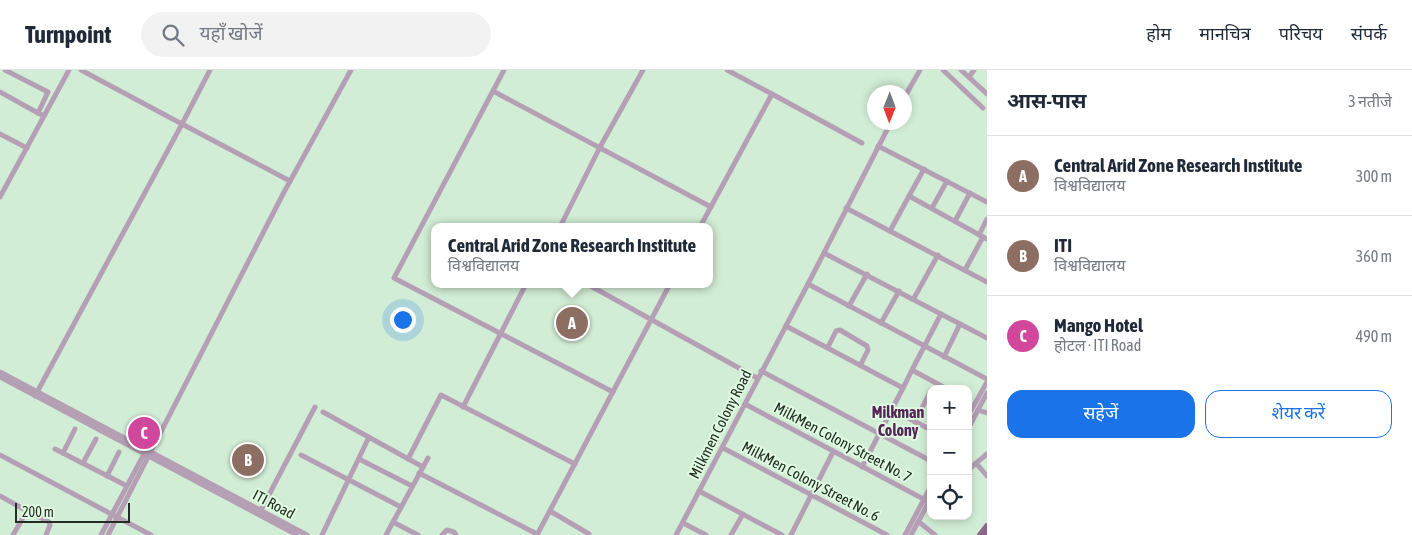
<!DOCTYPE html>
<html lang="hi">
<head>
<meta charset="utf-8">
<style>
  body { margin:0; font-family:"Asap Condensed","Noto Sans Devanagari",sans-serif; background:#f2f2f3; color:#1f2937 }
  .controls { position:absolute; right:15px; bottom:15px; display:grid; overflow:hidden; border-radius:10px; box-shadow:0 2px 8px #0003 }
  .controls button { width:45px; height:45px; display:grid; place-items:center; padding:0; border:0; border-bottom:1px solid #e0e1e3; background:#fff; color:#1f2937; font:25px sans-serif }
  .compass { position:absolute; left:867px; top:15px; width:45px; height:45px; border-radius:50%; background:#fff; box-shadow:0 2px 8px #0003; rotate:181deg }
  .scale { position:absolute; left:15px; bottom:12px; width:115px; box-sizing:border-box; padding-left:5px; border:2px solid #232d24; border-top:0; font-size:14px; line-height:18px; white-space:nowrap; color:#232d24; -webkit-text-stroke:4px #dffbe2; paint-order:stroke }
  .you { position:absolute; left:402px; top:249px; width:18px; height:18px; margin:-12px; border:4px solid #fff; border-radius:50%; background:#1a73e8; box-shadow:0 0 0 8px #1a73e833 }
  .badge { display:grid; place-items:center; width:32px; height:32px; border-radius:50%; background:#1a73e8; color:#fff; font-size:16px; font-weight:700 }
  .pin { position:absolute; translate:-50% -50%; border:2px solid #fff; box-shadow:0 1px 5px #0006 }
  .popup { position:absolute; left:431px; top:153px; width:282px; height:65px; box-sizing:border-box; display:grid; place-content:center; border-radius:10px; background:#fff; filter:drop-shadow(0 1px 4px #0005); font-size:16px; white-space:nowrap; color:#747a83 }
  .popup b { font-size:19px; color:#1f2937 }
  .popup::after { content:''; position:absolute; left:50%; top:100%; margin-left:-10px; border:10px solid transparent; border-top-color:#fff }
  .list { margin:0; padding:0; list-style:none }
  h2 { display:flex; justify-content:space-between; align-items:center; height:65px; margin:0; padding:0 20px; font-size:21px }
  h2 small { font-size:16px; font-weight:400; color:#747a83 }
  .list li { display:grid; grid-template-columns:32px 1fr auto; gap:15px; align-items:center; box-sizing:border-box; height:80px; padding:0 20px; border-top:1px solid #e0e1e3 }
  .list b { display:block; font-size:19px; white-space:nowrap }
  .list p { margin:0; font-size:16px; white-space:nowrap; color:#747a83 }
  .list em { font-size:16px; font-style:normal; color:#747a83 }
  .actions { display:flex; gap:10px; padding:15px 20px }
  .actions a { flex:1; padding:11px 0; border:1px solid #1a73e8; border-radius:15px; text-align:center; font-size:18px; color:#1a73e8 }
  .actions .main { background:#1a73e8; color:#fff }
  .icon { flex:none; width:28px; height:28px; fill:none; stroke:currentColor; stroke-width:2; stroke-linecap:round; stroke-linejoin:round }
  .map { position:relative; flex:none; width:987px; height:465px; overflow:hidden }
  header { display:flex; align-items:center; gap:30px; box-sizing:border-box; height:70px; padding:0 25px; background:#fff; border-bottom:1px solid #e0e1e3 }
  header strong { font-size:24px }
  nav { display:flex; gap:28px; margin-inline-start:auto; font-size:18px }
  .search { width:350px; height:45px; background:#f2f2f3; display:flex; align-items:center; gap:12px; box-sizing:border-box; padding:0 18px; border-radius:28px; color:#747a83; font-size:19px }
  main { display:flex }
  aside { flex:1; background:#fff }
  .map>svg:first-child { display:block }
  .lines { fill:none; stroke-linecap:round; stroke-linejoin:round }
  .minor { stroke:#b59fb5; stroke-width:5 }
  .major { stroke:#8b658c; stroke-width:6 }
  .labels { text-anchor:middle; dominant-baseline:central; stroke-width:4; stroke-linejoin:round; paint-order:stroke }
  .street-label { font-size:15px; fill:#232d24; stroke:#dffbe2 }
  .neighbourhood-label { font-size:16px; font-weight:bold; fill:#542556; stroke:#dffbe2 }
</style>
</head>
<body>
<header>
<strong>Turnpoint</strong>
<div class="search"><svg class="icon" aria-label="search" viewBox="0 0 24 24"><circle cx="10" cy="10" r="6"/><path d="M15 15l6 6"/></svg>यहाँ खोजें</div>
<nav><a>होम</a><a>मानचित्र</a><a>परिचय</a><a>संपर्क</a></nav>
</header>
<main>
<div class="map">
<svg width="987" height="465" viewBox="0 0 987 465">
  <rect width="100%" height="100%" fill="#d2edd5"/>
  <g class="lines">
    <!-- minor -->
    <g class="minor">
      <path d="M5 0 48 22 38 43 44 46"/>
      <path d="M210 0 182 54 290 111"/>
      <path d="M504 0 394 208 613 322"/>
      <path d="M727 0 772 24"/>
      <path d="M943 0 983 38"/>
      <path d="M961 0 987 24"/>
      <path d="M969 7 974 0"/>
      <path d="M493 21 711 137"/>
      <path d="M0 22 38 43"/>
      <path d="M904 28 920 0"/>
      <path d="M0 64 27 78"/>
      <path d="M878 76 987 132"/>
      <path d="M909 126 924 99"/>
      <path d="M0 127 69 0"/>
      <path d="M846 138 987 212"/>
      <path d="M932 138 947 111"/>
      <path d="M955 151 970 123"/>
      <path d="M560 157 600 77 643 0"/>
      <path d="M700 157 772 24 862 73"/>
      <path d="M890 161 909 126 987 169"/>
      <path d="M979 165 987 149"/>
      <path d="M824 183 987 268"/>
      <path d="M965 200 983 167"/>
      <path d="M587 214 757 308"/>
      <path d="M808 214 987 309"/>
      <path d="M914 228 938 185"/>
      <path d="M849 236 867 204"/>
      <path d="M881 253 899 221"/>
      <path d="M786 256 903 318 912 300 947 319"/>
      <path d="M828 277 836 261 840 260 867 276 868 280 861 294"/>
      <path d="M944 287 960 254"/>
      <path d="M912 300 941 244"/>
      <path d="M761 301 931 391"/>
      <path d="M0 302 307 465"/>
      <path d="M0 307 297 465"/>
      <path d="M35 326 182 54 81 0"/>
      <path d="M745 334 929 432"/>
      <path d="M463 337 526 214"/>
      <path d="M893 340 931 360"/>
      <path d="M978 340 987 343"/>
      <path d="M323 342 423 397"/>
      <path d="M968 346 987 312"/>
      <path d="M915 352 931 320"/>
      <path d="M968 359 987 323"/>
      <path d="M723 378 887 465"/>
      <path d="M55 379 127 416"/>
      <path d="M63 383 75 359"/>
      <path d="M0 385 151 465"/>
      <path d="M301 385 401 437"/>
      <path d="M359 389 412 416"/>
      <path d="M408 389 441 325 575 394"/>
      <path d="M83 393 96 369"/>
      <path d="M976 393 987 406"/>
      <path d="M862 397 903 318"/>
      <path d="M968 400 987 384"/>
      <path d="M419 403 537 464"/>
      <path d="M107 406 119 382"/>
      <path d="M699 421 782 465"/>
      <path d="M0 426 27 441 13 465"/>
      <path d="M261 440 315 337"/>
      <path d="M27 441 49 452 50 455 46 465"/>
      <path d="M550 441 589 464"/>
      <path d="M919 452 935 465"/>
      <path d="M683 453 706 465"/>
      <path d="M101 465 144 384"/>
      <path d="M108 465 283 124 351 0"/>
      <path d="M322 465 369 367"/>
      <path d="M386 465 393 452"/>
      <path d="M418 465 393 452 428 388"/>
      <path d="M442 465 447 460 454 462 456 465"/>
      <path d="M537 465 670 214"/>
      <path d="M676 465 808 214 891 52"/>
      <path d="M731 465 743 444"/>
      <path d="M791 465 833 382"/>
      <path d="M905 465 931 416"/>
      <path d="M911 465 931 428"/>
    </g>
    <!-- major -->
    <g class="major">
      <path d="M980 465 987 456"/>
      <path d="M986 465 987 464"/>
    </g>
  </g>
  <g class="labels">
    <!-- street labels -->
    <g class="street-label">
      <text transform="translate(720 354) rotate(-63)">Milkmen Colony Road</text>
      <text transform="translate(843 372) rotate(28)">MilkMen Colony Street No. 7</text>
      <text transform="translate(811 411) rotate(28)">MilkMen Colony Street No. 6</text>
      <text transform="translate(274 434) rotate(28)">ITI Road</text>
    </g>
    <!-- neighbourhood labels -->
    <g class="neighbourhood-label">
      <text x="898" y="342">Milkman<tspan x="898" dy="18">Colony</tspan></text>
    </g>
  </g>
</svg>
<div class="controls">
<button>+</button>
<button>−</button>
<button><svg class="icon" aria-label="locate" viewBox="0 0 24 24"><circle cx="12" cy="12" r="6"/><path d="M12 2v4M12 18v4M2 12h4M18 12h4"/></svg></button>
</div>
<svg class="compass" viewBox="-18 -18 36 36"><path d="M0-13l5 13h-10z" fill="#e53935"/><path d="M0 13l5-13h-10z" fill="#747a83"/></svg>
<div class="scale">200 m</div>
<div class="you"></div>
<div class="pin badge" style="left:572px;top:253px;background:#8d6e63">A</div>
<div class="popup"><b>Central Arid Zone Research Institute</b>विश्वविद्यालय</div>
<div class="pin badge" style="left:248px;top:390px;background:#8d6e63">B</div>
<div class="pin badge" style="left:144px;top:363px;background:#d1479c">C</div>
</div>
<aside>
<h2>आस-पास<small>3 नतीजे</small></h2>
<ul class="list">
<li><span class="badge" style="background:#8d6e63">A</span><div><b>Central Arid Zone Research Institute</b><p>विश्वविद्यालय</p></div><em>300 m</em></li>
<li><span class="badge" style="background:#8d6e63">B</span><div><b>ITI</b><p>विश्वविद्यालय</p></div><em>360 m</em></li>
<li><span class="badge" style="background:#d1479c">C</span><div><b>Mango Hotel</b><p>होटल · ITI Road</p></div><em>490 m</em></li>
</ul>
<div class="actions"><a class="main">सहेजें</a><a>शेयर करें</a></div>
</aside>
</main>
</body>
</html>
